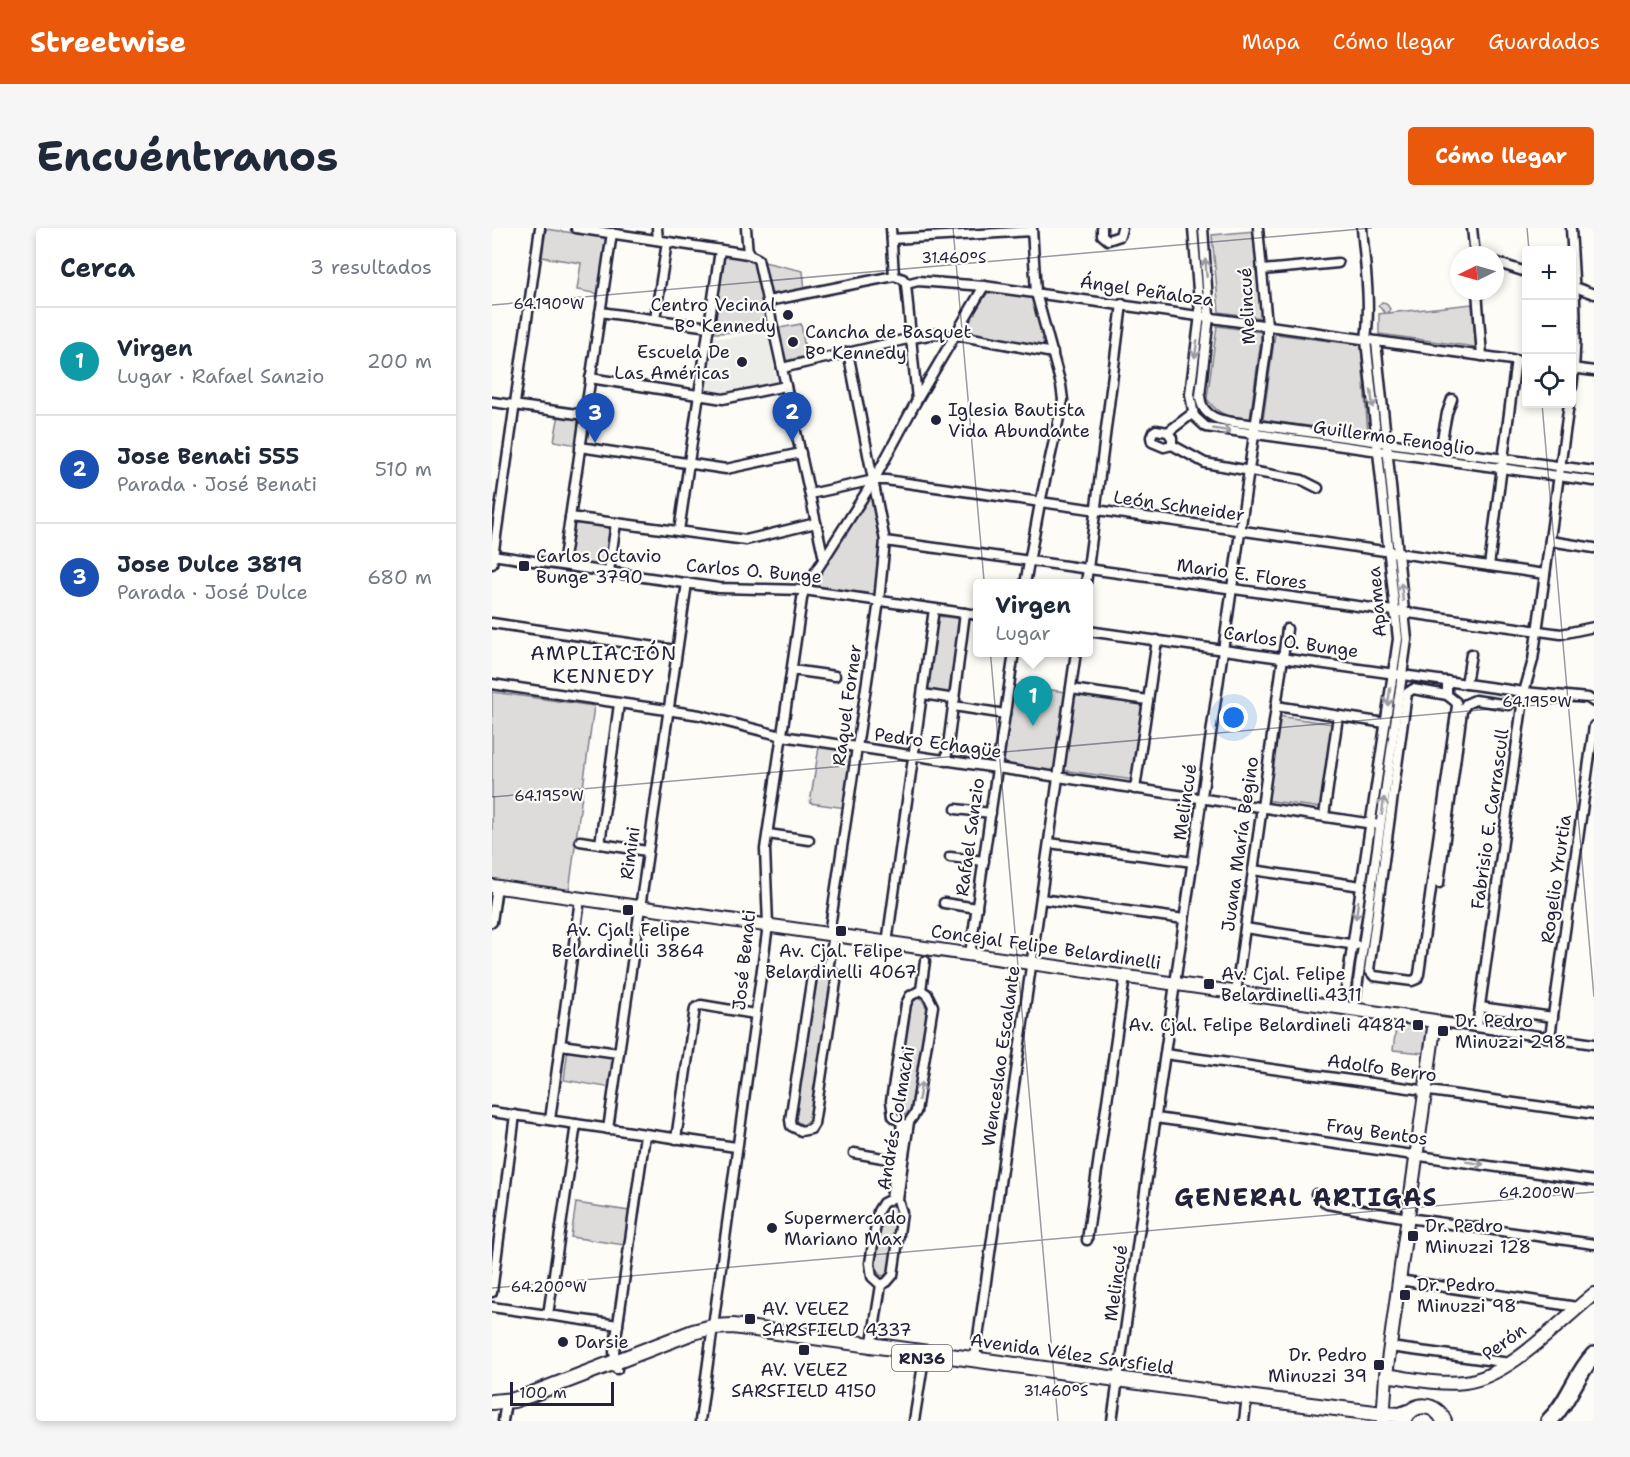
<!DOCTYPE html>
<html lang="es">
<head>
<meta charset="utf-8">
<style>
  body { margin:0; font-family:"Shantell Sans",sans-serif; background:#f6f6f7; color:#1f2937 }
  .controls { position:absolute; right:18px; top:18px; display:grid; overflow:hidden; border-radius:6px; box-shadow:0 3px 9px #0003 }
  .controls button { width:54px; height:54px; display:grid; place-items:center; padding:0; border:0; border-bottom:2px solid #e0e1e3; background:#fff; color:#1f2937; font:30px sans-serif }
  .compass { position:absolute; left:958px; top:18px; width:54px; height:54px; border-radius:50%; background:#fff; box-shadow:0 3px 9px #0003; rotate:265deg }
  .scale { position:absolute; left:18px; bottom:15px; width:104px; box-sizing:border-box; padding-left:6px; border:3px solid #22223b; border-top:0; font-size:16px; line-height:21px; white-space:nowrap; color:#22223b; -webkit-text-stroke:4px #fdfcf7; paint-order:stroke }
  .you { position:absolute; left:742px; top:490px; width:21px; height:21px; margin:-15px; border:4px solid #fff; border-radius:50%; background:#1a73e8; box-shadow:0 0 0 9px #1a73e833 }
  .badge { display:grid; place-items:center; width:39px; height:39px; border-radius:50%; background:#ea580c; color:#fff; font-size:20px; font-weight:700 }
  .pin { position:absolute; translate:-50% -50px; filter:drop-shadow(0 2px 3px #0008) }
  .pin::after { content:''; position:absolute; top:32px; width:21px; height:18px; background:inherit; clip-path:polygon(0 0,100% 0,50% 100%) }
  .popup { position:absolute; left:481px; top:351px; width:120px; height:78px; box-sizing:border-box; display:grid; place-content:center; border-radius:6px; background:#fff; filter:drop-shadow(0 2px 4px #0005); font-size:20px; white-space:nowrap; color:#747a83 }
  .popup b { font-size:22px; color:#1f2937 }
  .popup::after { content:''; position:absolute; left:50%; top:100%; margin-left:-12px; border:12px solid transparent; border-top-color:#fff }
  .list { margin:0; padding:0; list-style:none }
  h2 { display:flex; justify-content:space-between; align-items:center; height:78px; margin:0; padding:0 24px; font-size:26px }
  h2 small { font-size:20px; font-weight:400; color:#747a83 }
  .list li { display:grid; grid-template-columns:39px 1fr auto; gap:18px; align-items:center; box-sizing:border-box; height:108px; padding:0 24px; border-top:2px solid #e0e1e3 }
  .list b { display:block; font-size:22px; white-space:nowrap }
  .list p { margin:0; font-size:20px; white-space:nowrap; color:#747a83 }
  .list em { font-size:20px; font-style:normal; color:#747a83 }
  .icon { flex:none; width:33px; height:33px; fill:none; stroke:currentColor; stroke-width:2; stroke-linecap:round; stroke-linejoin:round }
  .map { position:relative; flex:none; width:1102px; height:1193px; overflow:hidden; border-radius:6px }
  header { display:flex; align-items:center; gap:36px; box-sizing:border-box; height:84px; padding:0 30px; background:#ea580c; color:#fff }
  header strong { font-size:28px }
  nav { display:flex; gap:33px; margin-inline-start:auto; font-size:21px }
  .intro { display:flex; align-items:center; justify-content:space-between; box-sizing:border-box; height:144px; padding:0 36px }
  h1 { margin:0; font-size:42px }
  .button { padding:15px 27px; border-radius:6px; background:#ea580c; color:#fff; font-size:21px; font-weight:700 }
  main { display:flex; gap:36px; padding:0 36px }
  aside { flex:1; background:#fff; border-radius:6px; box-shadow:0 3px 9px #0003 }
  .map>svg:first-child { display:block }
  .built { fill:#ecece9 }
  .green { fill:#dddcdb; stroke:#807f8b; stroke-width:1.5 }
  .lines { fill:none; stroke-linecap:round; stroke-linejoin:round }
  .street-casing { stroke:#22223b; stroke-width:13 }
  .secondary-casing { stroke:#22223b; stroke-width:16 }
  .primary-casing { stroke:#22223b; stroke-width:18 }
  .highway-casing { stroke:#22223b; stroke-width:20 }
  .street { stroke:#fdfcf7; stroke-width:8 }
  .secondary { stroke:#fdfcf7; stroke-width:12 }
  .primary { stroke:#fdfcf7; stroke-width:14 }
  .highway { stroke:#fdfcf7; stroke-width:15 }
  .oneway { stroke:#9a9aa2 }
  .ticks { fill:none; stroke:#22223b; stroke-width:1.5; stroke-opacity:0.45 }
  .poi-dot { fill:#22223b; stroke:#fdfcf7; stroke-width:2 }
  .labels { text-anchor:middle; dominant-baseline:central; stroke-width:4.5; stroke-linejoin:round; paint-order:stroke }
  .shield { fill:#fdfcf7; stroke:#646373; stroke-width:1.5 }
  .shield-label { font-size:16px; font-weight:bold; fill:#22223b }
  .street-label { font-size:18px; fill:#22223b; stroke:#fdfcf7 }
  .poi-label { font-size:18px; fill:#22223b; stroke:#fdfcf7; text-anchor:start }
  .neighbourhood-label { font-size:20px; letter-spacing:1.5px; fill:#22223b; stroke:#fdfcf7 }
  .district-label { font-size:24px; font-weight:bold; letter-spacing:1.5px; fill:#22223b; stroke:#fdfcf7 }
  .ticks-label { font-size:15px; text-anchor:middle; fill:#22223b; stroke:#fdfcf7; stroke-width:4.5; stroke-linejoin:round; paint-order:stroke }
</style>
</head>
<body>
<header>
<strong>Streetwise</strong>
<nav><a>Mapa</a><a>Cómo llegar</a><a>Guardados</a></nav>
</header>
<div class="intro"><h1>Encuéntranos</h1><a class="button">Cómo llegar</a></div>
<main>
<aside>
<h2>Cerca<small>3 resultados</small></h2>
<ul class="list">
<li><span class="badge" style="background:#0f9aa8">1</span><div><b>Virgen</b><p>Lugar · Rafael Sanzio</p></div><em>200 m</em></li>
<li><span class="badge" style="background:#1a4fb4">2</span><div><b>Jose Benati 555</b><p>Parada · José Benati</p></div><em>510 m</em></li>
<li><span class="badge" style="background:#1a4fb4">3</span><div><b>Jose Dulce 3819</b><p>Parada · José Dulce</p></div><em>680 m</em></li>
</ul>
</aside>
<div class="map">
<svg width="1102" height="1193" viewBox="0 0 1102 1193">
  <rect width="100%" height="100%" fill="#fdfcf7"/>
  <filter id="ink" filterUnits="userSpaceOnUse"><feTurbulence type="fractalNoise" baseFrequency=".0167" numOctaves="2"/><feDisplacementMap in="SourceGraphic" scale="12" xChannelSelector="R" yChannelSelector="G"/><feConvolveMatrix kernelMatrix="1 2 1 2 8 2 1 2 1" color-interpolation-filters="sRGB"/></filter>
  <g filter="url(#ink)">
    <!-- built -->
    <path class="built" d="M275 103 286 158 238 167 214 164 222 109 238 110Z"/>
    <!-- green -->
    <g class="green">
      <path d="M54 1 116 10 107 66 85 62 89 35 50 29Z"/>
      <path d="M762 3 770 90 727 84 720 7Z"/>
      <path d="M234 27 263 33 275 97 249 104 222 105 229 32Z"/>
      <path d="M272 34 311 43 313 62 288 66 280 65 276 60Z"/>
      <path d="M497 63 542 65 554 114 553 119 548 120 475 105 472 98Z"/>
      <path d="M890 74 894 75 898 81 896 85 980 76 984 119 887 106V86L894 85 886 78Z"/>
      <path d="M309 96 314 128 293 133 287 100Z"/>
      <path d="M725 98 770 104 758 191C738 188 727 189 715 171Z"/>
      <path d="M783 106 869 117 876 206 771 192Z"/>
      <path d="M67 186 90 190 85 217 62 213Z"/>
      <path d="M380 267 388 311 384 367 381 368 325 359 323 353 375 270Z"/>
      <path d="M80 295 119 300 114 339 75 333Z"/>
      <path d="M445 388 470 391 460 467 435 464Z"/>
      <path d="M520 457 574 464 562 545 509 538Z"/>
      <path d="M0 464 102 478 77 663 0 653Z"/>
      <path d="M579 466 653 477 642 552 569 542Z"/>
      <path d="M785 488 842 496 830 580 773 572Z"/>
      <path d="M327 519 362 524 354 580 318 575Z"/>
      <path d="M327 747 337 749 339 755 318 890 315 894 311 897 304 893 303 887 323 751Z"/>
      <path d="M426 770 430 771 435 781 423 869 418 882 413 887C405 885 404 877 404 870L416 783 418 776Z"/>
      <path d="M905 792 930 795 935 800 931 825 901 822Z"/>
      <path d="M76 820 125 827 120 860 72 852Z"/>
      <path d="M84 975 137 983 132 1017 79 1009Z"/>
      <path d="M396 976H404C407 989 403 1039 392 1048L388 1047 383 1039 391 983Z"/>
    </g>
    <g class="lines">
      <defs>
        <g id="street">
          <path d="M84 0 256 26 266 31 332 331"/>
          <path d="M165 0 166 12"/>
          <path d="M254 0 256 26"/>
          <path d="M399 0 402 48"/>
          <path d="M610 0V7L616 12 628 8 630 0"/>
          <path d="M701 0 708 87 698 166 702 188 714 199 1102 253"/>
          <path d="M711 0 717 88 708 168C710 196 741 193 764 197L1102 243"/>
          <path d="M980 0 983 27"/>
          <path d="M1079 0C1082 53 1087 107 1080 159"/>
          <path d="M400 11 540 3"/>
          <path d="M1003 34 1034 44"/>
          <path d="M770 42 846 35"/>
          <path d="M414 56 426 53 492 58 1034 134"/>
          <path d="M1080 58 1102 66"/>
          <path d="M985 63 990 128"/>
          <path d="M276 73 402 48 411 51 414 56 425 172"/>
          <path d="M108 84 217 99"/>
          <path d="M163 91 175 14"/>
          <path d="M290 140 420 110 443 106 464 107 561 125"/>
          <path d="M1080 140 1102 143"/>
          <path d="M98 150 231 171 294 158"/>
          <path d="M0 174 92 187"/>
          <path d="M676 204 701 185"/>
          <path d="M680 217V210L676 204 664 202 661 204 659 209 660 214 672 219 680 217 713 235 810 252 826 260"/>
          <path d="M88 219 234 241 309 225"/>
          <path d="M948 222 955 185 960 171"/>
          <path d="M318 266 382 252H394L1053 346"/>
          <path d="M78 289 254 312 324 295"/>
          <path d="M187 303 228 22"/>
          <path d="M393 313 1069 406 1102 399"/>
          <path d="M1058 313 1102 320"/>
          <path d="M0 327 227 360 312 362 486 387"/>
          <path d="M0 336 48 0"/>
          <path d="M71 337 120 5"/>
          <path d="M997 338 1024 132"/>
          <path d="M117 343 124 295"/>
          <path d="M533 356 548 275 571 172 569 157 544 65 540 0"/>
          <path d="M594 356 630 76"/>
          <path d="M0 395 184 422"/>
          <path d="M596 403 1032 464 1096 470 1102 474"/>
          <path d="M300 442 343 448"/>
          <path d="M0 456 208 487 290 508 888 597"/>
          <path d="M974 456 979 426"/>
          <path d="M579 461 656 472"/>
          <path d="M431 466 463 471"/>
          <path d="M955 467 921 461 915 465 877 742 882 748 920 753 925 751 927 746 965 478 964 474 955 467V453"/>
          <path d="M462 478 513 486"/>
          <path d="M784 478 893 495"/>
          <path d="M454 533 473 385"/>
          <path d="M643 561 665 412"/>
          <path d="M464 581 499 585"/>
          <path d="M832 588 846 488"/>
          <path d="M276 606 317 612"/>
          <path d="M88 613 155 623"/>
          <path d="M557 615 701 634"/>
          <path d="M108 616 127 476"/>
          <path d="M458 629 492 633"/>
          <path d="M761 642 869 658"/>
          <path d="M947 655 970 483 974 476 983 472 1017 477"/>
          <path d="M549 671 692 691"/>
          <path d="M452 675 485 680"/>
          <path d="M0 694 5 659"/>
          <path d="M753 700 864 717"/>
          <path d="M337 706 387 373 393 313 356 124"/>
          <path d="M395 715 442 381"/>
          <path d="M478 726 522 424"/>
          <path d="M336 741 343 746 344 754 322 896 319 901 309 903 299 898 298 892 320 748 327 742Z"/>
          <path d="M336 741 342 707"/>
          <path d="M429 762 433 733"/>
          <path d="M744 764 795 401"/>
          <path d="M988 779 1061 789"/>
          <path d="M851 780 906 411 874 112C879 75 873 37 870 0"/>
          <path d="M862 781 915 412 884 114"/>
          <path d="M943 793 1102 816"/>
          <path d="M985 799 1032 464 1041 432 1077 176"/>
          <path d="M1058 809 1102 498"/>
          <path d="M69 817 126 825"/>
          <path d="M673 826 1102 886"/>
          <path d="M0 884 244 919"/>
          <path d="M664 890 1102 953"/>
          <path d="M58 892 88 671"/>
          <path d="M116 901 195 355"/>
          <path d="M184 911 203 780 209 777 263 786"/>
          <path d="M362 925 408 933"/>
          <path d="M824 966 835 976 916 990 1102 1016"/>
          <path d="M595 1012 633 749"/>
          <path d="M907 1052 1085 1079"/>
          <path d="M389 1057 380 1049 378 1035 386 983 391 975 399 971 410 895 401 888 399 873 414 776 418 768 429 762"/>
          <path d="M389 1057 395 1054 401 1047 410 985 406 972 411 934 417 894 424 884 425 877 441 778 435 766 429 762"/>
          <path d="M0 1064 23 887"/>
          <path d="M0 1079 126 1097"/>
          <path d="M56 1087 84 896"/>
          <path d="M898 1119 1018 1135"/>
          <path d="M379 1120 389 1057"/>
          <path d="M483 1130 584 424"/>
          <path d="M125 1141 122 1124 153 907"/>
          <path d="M11 1193 13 1180"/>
          <path d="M208 1193 276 697 273 621 310 371 312 362 382 252 425 172 492 58"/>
          <path d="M422 1193 433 1124"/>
          <path d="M620 1193 775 117V97L766 0"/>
          <path d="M752 1193 754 1176"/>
        </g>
        <g id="secondary">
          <path d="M0 658 943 793 894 1147 891 1193"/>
          <path d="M894 1147C920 1151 947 1157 973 1154 1017 1149 1067 1094 1102 1066"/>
        </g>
        <g id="primary">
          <path d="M0 1174 22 1172 40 1166 201 1104 220 1099 241 1098 755 1169 891 1186 908 1187 916 1184"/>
          <path d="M913 1190C923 1173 944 1175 952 1193"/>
        </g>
        <path id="highway" d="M1057 1193C1077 1174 1083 1147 1102 1127"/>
      </defs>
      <!-- street casing -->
      <use href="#street" class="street-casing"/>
      <!-- secondary casing -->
      <use href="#secondary" class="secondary-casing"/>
      <!-- primary casing -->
      <use href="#primary" class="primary-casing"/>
      <!-- highway casing -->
      <use href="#highway" class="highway-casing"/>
      <!-- street -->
      <use href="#street" class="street"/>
      <!-- secondary -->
      <use href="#secondary" class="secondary"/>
      <!-- primary -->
      <use href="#primary" class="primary"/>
      <!-- highway -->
      <use href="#highway" class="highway"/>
    </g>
    <!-- one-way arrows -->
    <defs><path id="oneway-shaft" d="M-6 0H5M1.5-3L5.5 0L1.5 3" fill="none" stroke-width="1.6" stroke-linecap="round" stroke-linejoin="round" transform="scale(1.5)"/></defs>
    <g class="oneway">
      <use href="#oneway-shaft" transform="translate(714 40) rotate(-94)"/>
      <use href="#oneway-shaft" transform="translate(704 121) rotate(98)"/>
      <use href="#oneway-shaft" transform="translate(880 171) rotate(84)"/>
      <use href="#oneway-shaft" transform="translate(730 202) rotate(9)"/>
      <use href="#oneway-shaft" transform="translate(910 364) rotate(-96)"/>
      <use href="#oneway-shaft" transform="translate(897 469) rotate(98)"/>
      <use href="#oneway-shaft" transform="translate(891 578) rotate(-82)"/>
      <use href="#oneway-shaft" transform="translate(865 682) rotate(98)"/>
      <use href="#oneway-shaft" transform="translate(428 863) rotate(-81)"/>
      <use href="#oneway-shaft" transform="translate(983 935) rotate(9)"/>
    </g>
  </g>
  <!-- ticks -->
  <path class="ticks" d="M461 0 566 1193M1035 0 1037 22M0 77 880 0M1050 176 1102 769M0 569 1102 472M0 1060 1102 964"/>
  <!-- markers -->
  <g class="poi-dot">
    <circle cx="296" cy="87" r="6"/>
    <circle cx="301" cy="114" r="6"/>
    <circle cx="250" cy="134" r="6"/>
    <circle cx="444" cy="192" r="6"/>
    <rect x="26" y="332" width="12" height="12" rx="3"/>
    <rect x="130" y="676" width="12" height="12" rx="3"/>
    <rect x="343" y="697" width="12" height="12" rx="3"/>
    <rect x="711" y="750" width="12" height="12" rx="3"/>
    <rect x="920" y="791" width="12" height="12" rx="3"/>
    <rect x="945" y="797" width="12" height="12" rx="3"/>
    <circle cx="280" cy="1000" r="6"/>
    <rect x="915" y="1002" width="12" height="12" rx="3"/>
    <rect x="907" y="1061" width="12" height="12" rx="3"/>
    <rect x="252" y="1085" width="12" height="12" rx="3"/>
    <circle cx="71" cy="1114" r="6"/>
    <rect x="306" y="1116" width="12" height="12" rx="3"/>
    <rect x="881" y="1131" width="12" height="12" rx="3"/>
  </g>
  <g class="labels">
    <!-- shield labels -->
    <rect class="shield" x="400" y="1117" width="60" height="26" rx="4.5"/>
    <g class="shield-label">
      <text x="430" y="1130">RN36</text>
    </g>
    <!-- street labels -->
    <g class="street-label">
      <text transform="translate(655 63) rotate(8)">Ángel Peñaloza</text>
      <text transform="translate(755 78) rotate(-93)">Melincué</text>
      <text transform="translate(902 210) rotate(8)">Guillermo Fenoglio</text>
      <text transform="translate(687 278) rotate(8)">León Schneider</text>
      <text transform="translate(262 343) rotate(5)">Carlos O. Bunge</text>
      <text transform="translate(750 346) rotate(8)">Mario E. Flores</text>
      <text transform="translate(885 374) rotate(-95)">Apamea</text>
      <text transform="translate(799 414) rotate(8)">Carlos O. Bunge</text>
      <text transform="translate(355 477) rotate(-82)">Raquel Forner</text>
      <text transform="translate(446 515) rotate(8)">Pedro Echagüe</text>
      <text transform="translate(693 574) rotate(-82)">Melincué</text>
      <text transform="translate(998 591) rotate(-82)">Fabrisio E. Carrascull</text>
      <text transform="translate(478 609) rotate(-82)">Rafael Sanzio</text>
      <text transform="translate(748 616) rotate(-82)">Juana María Begino</text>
      <text transform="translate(138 625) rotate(-82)">Rimini</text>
      <text transform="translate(1064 651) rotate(-82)">Rogelio Yrurtia</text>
      <text transform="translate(554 719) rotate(8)">Concejal Felipe Belardinelli</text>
      <text transform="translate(252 732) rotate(-84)">José Benati</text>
      <text transform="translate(509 828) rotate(-82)">Wenceslao Escalante</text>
      <text transform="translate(890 840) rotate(8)">Adolfo Berro</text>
      <text transform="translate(404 890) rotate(-80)">Andrés Colmachi</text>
      <text transform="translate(885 904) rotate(8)">Fray Bentos</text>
      <text transform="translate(624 1055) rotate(-82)">Melincué</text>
      <text transform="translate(1012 1114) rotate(-36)">Perón</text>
      <text transform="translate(580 1126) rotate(8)">Avenida Vélez Sarsfield</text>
    </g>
    <!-- poi labels -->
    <g class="poi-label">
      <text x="284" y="77" text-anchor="end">Centro Vecinal<tspan x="284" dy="21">B° Kennedy</tspan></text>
      <text x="313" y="104">Cancha de Basquet<tspan x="313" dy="21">B° Kennedy</tspan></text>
      <text x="238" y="124" text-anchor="end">Escuela De<tspan x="238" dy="21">Las Américas</tspan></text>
      <text x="456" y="182">Iglesia Bautista<tspan x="456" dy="21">Vida Abundante</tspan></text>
      <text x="44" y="328">Carlos Octavio<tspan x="44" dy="21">Bunge 3790</tspan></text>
      <text x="136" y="702" text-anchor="middle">Av. Cjal. Felipe<tspan x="136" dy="21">Belardinelli 3864</tspan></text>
      <text x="349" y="723" text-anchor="middle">Av. Cjal. Felipe<tspan x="349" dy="21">Belardinelli 4067</tspan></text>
      <text x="729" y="746">Av. Cjal. Felipe<tspan x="729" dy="21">Belardinelli 4311</tspan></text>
      <text x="963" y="793">Dr. Pedro<tspan x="963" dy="21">Minuzzi 298</tspan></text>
      <text x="914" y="797" text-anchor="end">Av. Cjal. Felipe Belardineli 4484</text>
      <text x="292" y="990">Supermercado<tspan x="292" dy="21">Mariano Max</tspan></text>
      <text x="933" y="998">Dr. Pedro<tspan x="933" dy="21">Minuzzi 128</tspan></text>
      <text x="925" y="1057">Dr. Pedro<tspan x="925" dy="21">Minuzzi 98</tspan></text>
      <text x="270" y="1081">AV. VELEZ<tspan x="270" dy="21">SARSFIELD 4337</tspan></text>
      <text x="83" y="1114">Darsie</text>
      <text x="875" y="1127" text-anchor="end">Dr. Pedro<tspan x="875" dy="21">Minuzzi 39</tspan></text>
      <text x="312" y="1142" text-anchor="middle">AV. VELEZ<tspan x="312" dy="21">SARSFIELD 4150</tspan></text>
    </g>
    <!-- neighbourhood labels -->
    <g class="neighbourhood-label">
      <text x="112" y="425">AMPLIACIÓN<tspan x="112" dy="23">KENNEDY</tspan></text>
    </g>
    <!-- district labels -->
    <g class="district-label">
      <text x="814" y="970">GENERAL ARTIGAS</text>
    </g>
  </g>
  <g class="ticks-label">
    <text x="462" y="35">31.460°S</text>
    <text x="57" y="81">64.190°W</text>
    <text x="1045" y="479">64.195°W</text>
    <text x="57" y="573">64.195°W</text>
    <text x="1045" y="970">64.200°W</text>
    <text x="57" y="1064">64.200°W</text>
    <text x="564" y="1168">31.460°S</text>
  </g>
</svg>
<div class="controls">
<button>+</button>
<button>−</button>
<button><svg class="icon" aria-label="locate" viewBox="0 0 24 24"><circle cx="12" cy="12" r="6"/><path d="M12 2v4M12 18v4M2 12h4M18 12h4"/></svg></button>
</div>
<svg class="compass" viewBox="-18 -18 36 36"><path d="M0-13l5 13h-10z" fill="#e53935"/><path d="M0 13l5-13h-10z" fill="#747a83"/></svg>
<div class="scale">100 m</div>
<div class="you"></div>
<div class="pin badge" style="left:541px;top:498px;background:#0f9aa8">1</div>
<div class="popup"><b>Virgen</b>Lugar</div>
<div class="pin badge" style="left:300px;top:214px;background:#1a4fb4">2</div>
<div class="pin badge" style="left:103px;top:215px;background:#1a4fb4">3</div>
</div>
</main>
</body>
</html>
